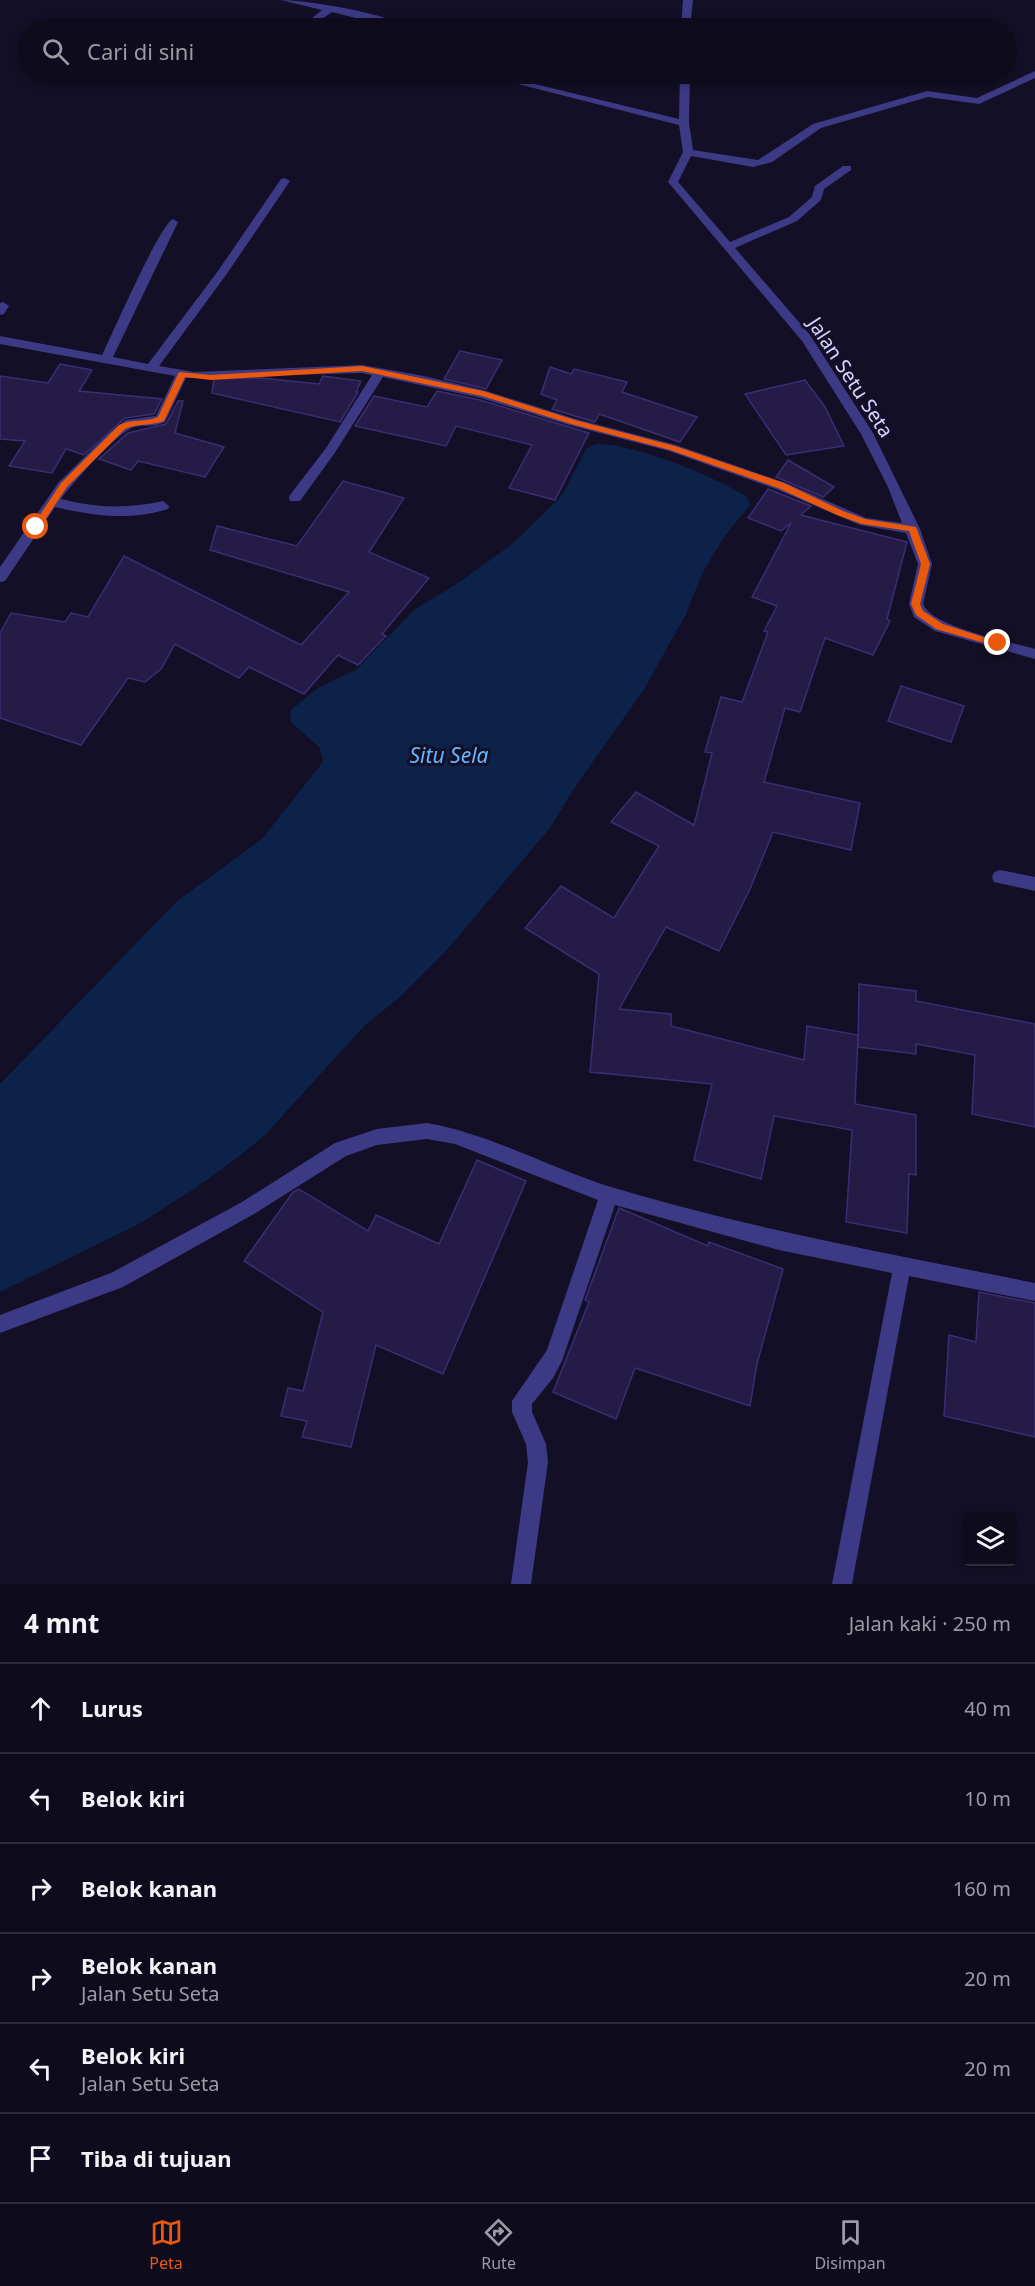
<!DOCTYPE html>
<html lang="id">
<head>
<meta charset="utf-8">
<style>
  body { margin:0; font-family:"Noto Sans",sans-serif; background:#1c1929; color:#f1f3f6 }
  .controls { position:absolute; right:18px; bottom:18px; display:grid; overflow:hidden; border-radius:6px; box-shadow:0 3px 9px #0003 }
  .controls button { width:54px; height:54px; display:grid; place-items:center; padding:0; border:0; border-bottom:2px solid #2e2b3b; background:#0e0b1c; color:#f1f3f6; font:30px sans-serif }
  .stop { position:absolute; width:18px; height:18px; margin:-14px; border:4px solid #ea580c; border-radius:50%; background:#fff }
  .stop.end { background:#ea580c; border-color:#fff; box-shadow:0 2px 6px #0008 }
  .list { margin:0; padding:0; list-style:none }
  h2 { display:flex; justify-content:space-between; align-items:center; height:78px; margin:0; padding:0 24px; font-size:26px }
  h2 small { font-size:20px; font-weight:400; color:#9b9ba3 }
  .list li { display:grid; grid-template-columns:39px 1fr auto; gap:18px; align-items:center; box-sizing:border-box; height:90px; padding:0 24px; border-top:2px solid #2e2b3b }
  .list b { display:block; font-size:22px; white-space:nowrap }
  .list p { margin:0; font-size:20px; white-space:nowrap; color:#9b9ba3 }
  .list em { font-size:20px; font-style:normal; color:#9b9ba3 }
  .icon { flex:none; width:33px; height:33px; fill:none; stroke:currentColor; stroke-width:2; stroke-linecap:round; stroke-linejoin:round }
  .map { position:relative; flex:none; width:1035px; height:1584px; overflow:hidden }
  .search { position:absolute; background:#0e0b1c; box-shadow:0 3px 9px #0003; left:18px; right:18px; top:18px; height:66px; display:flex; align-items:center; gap:15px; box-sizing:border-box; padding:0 21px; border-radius:33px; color:#9b9ba3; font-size:22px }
  .sheet { height:618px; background:#0e0b1c }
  nav { display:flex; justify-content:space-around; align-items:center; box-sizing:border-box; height:84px; border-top:2px solid #2e2b3b; background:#0e0b1c; font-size:16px; color:#9b9ba3 }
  nav a { display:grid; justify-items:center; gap:3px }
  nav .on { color:#ea580c }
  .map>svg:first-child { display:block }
  .water { fill:#0c2248 }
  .building { fill:#241b47; stroke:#3b2d73; stroke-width:1.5 }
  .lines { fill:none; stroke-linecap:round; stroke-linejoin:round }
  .street { fill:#3d3a85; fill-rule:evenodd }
  .route { fill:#ea580c }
  .labels { text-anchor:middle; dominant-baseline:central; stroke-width:6; stroke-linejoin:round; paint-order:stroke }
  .street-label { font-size:20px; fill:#d9d4ff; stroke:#130f26 }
  .water-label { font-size:21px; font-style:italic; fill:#62b6ff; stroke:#130f26 }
</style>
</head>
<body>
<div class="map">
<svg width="1035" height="1584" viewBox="0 0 1035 1584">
  <rect width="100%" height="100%" fill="#130f26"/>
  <!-- water -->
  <path class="water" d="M596 444C636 444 711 475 746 496L750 505 724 537 703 572 685 616 643 691 577 784 550 828 445 952 399 998 365 1025 265 1135 237 1158 197 1187 139 1224 0 1292V1084L177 901 262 839 323 762 320 748 292 723 290 718 291 710 318 688 357 669 414 610 458 583 511 545 561 497 586 449Z"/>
  <!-- building -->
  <g class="building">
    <path d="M460 351 502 360 486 389 444 379Z"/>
    <path d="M60 364 92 370 79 391 162 399 154 414 125 418 84 455 66 449 52 473 9 466 25 441 0 439V376L48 383Z"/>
    <path d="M550 367 571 374 574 369 627 382 622 392 697 417 680 442 599 414 595 422 552 409 557 400 541 394Z"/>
    <path d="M323 376 361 381 356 392H358L340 422 212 393 214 379 261 378 319 384Z"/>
    <path d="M805 380 825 407 844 446 786 455 745 394Z"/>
    <path d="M437 391 480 400 589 433 555 500 509 488 532 445 456 426 446 446 355 426 374 396 427 407Z"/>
    <path d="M178 401H183L175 433 224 447 205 477 138 461 131 470 99 459 128 433 166 424Z"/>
    <path d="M788 460 834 487 823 497 776 477Z"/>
    <path d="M343 481 404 498 369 552 429 578 382 634 386 636 358 665 338 655 304 694 249 667 239 678 175 644 161 669 145 682 128 678 81 745 0 718V633L11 613 65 622 71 613 88 617 124 556 301 645 349 592 210 550 217 526 297 546Z"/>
    <path d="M768 489 811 506 801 515 907 542 887 619 890 621 873 655 825 638 800 712 785 708 764 782 860 803 851 850 773 832 750 889 719 951 666 927 619 1009 671 1014V1026L804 1060 807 1026 858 1035 855 1104 916 1115V1175L909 1174 907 1233 846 1222 852 1130 774 1116 761 1179 694 1160 712 1084 590 1072 599 974 525 928 561 886 614 918 659 846 611 822 636 792 694 825 712 753 705 752 721 697 742 702 768 632 764 631 777 606 752 597 791 523 781 531 748 518Z"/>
    <path d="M901 686 964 706 951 742 888 721Z"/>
    <path d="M859 984 916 991V1001L1035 1024V1127L972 1114 975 1055 916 1044V1054L858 1047Z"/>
    <path d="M477 1160 526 1181 443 1374 376 1345 351 1447 302 1437 307 1421 281 1416 288 1388 303 1391 323 1312 244 1261 293 1192 299 1189 368 1231 376 1215 439 1244Z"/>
    <path d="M619 1208 708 1246 709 1242 783 1269 757 1364 750 1406 635 1368 616 1419 553 1392 589 1302 585 1300Z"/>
    <path d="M979 1292 1035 1303V1437L944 1416 949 1335 976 1342Z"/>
  </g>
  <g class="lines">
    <!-- street -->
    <g class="street">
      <path d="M281 0C306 0 391 14 409 28H395L332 12 309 28H300L322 10Z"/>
      <path d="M683 0H693L690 28H681Z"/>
      <path d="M1035 71V78L979 104 928 97 821 128 772 162 753 167 691 156 678 182 730 242 789 217 812 197 815 186 843 166H851V170L824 189 821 200 797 221 735 248 810 335 873 433 920 529 932 564 923 604C931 627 1011 642 1035 649V659L935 631 914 617 909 604 918 564 906 533 860 525 776 489 669 451 569 425 481 398 383 377 334 454 300 501H290L289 498 290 495 326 448 372 375 362 373 186 378 165 422C152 428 146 424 134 427 119 431 70 486 61 499 96 508 127 509 163 501L169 506 168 509C129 521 94 516 55 507L5 581 0 582V567L59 482 109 433 126 420 156 416 175 376 0 344V336L102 355C112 335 160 224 173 219L178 222 113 357 148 364 218 271 281 179 285 178 290 181 226 275 159 366 194 372 362 365 419 375 483 390 576 419 676 445 786 483 866 518 902 523 888 487 861 434 802 341 668 182 683 152 679 125 479 74H494L679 119 680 74H690L689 123 693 150 758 160 813 124 927 91 977 98Z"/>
      <path d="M3 302 9 306 4 314 0 315V303Z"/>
      <path d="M1000 870 1035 877V891L994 882 992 877 994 872Z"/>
      <path d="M427 1123C491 1134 549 1168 611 1187 750 1229 893 1254 1035 1283V1301L909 1276 852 1584H832L892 1273 779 1250 615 1205 562 1361 553 1378 532 1404V1412L546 1444 548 1462 531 1584H511L528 1462 526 1444 512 1412V1401L547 1350 598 1200 455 1144 427 1139 377 1145 346 1156 254 1214 123 1287 0 1333V1315L111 1273 242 1202 335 1143 377 1129Z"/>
    </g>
  </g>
  <!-- route -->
  <path class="route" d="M362 366 483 391 575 420 675 446 784 483 843 511 865 519 916 527 930 564 920 604 923 611 943 624 1002 643 998 647 936 629 916 615 911 604 921 564 909 531 862 524 837 515 778 488 670 450 571 424 482 396 362 371 211 380 185 377 164 421C151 426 137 423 125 429L67 487 39 529 32 527 61 483 119 425C132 418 145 423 158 417L179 372 211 375Z"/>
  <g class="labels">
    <!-- street labels -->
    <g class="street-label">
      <text transform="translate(851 377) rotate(57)">Jalan Setu Seta</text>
    </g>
    <!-- water labels -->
    <g class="water-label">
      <text x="449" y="755">Situ Sela</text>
    </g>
  </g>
</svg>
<div class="controls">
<button><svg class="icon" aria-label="layers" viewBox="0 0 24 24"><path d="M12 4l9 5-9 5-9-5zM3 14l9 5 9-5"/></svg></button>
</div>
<div class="stop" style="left:36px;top:527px"></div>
<div class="stop end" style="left:998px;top:643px"></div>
<div class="search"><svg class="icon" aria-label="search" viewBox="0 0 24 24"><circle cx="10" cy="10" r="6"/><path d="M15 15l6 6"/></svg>Cari di sini</div>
</div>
<section class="sheet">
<h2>4 mnt<small>Jalan kaki · 250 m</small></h2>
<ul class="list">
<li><svg class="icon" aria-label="ahead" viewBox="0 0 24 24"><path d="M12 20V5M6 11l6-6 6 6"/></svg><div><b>Lurus</b></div><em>40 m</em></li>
<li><svg class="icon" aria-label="left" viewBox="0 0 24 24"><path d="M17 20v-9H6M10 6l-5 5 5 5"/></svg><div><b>Belok kiri</b></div><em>10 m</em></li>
<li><svg class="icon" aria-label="right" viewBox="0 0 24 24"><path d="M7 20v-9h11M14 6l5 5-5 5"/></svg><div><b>Belok kanan</b></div><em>160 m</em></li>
<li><svg class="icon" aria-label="right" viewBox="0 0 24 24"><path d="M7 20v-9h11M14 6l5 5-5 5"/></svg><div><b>Belok kanan</b><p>Jalan Setu Seta</p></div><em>20 m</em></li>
<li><svg class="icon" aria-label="left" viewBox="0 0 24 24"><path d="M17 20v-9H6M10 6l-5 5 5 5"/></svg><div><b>Belok kiri</b><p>Jalan Setu Seta</p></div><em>20 m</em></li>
<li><svg class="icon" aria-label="arrive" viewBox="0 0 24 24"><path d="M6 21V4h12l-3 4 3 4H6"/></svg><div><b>Tiba di tujuan</b></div></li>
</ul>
</section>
<nav>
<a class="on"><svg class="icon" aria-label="map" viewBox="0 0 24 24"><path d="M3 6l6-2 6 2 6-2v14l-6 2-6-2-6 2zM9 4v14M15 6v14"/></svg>Peta</a>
<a><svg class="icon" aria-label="directions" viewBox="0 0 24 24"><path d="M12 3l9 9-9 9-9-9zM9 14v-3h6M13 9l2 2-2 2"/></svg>Rute</a>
<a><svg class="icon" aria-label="saved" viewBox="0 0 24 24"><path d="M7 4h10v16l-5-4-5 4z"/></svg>Disimpan</a>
</nav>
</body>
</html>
